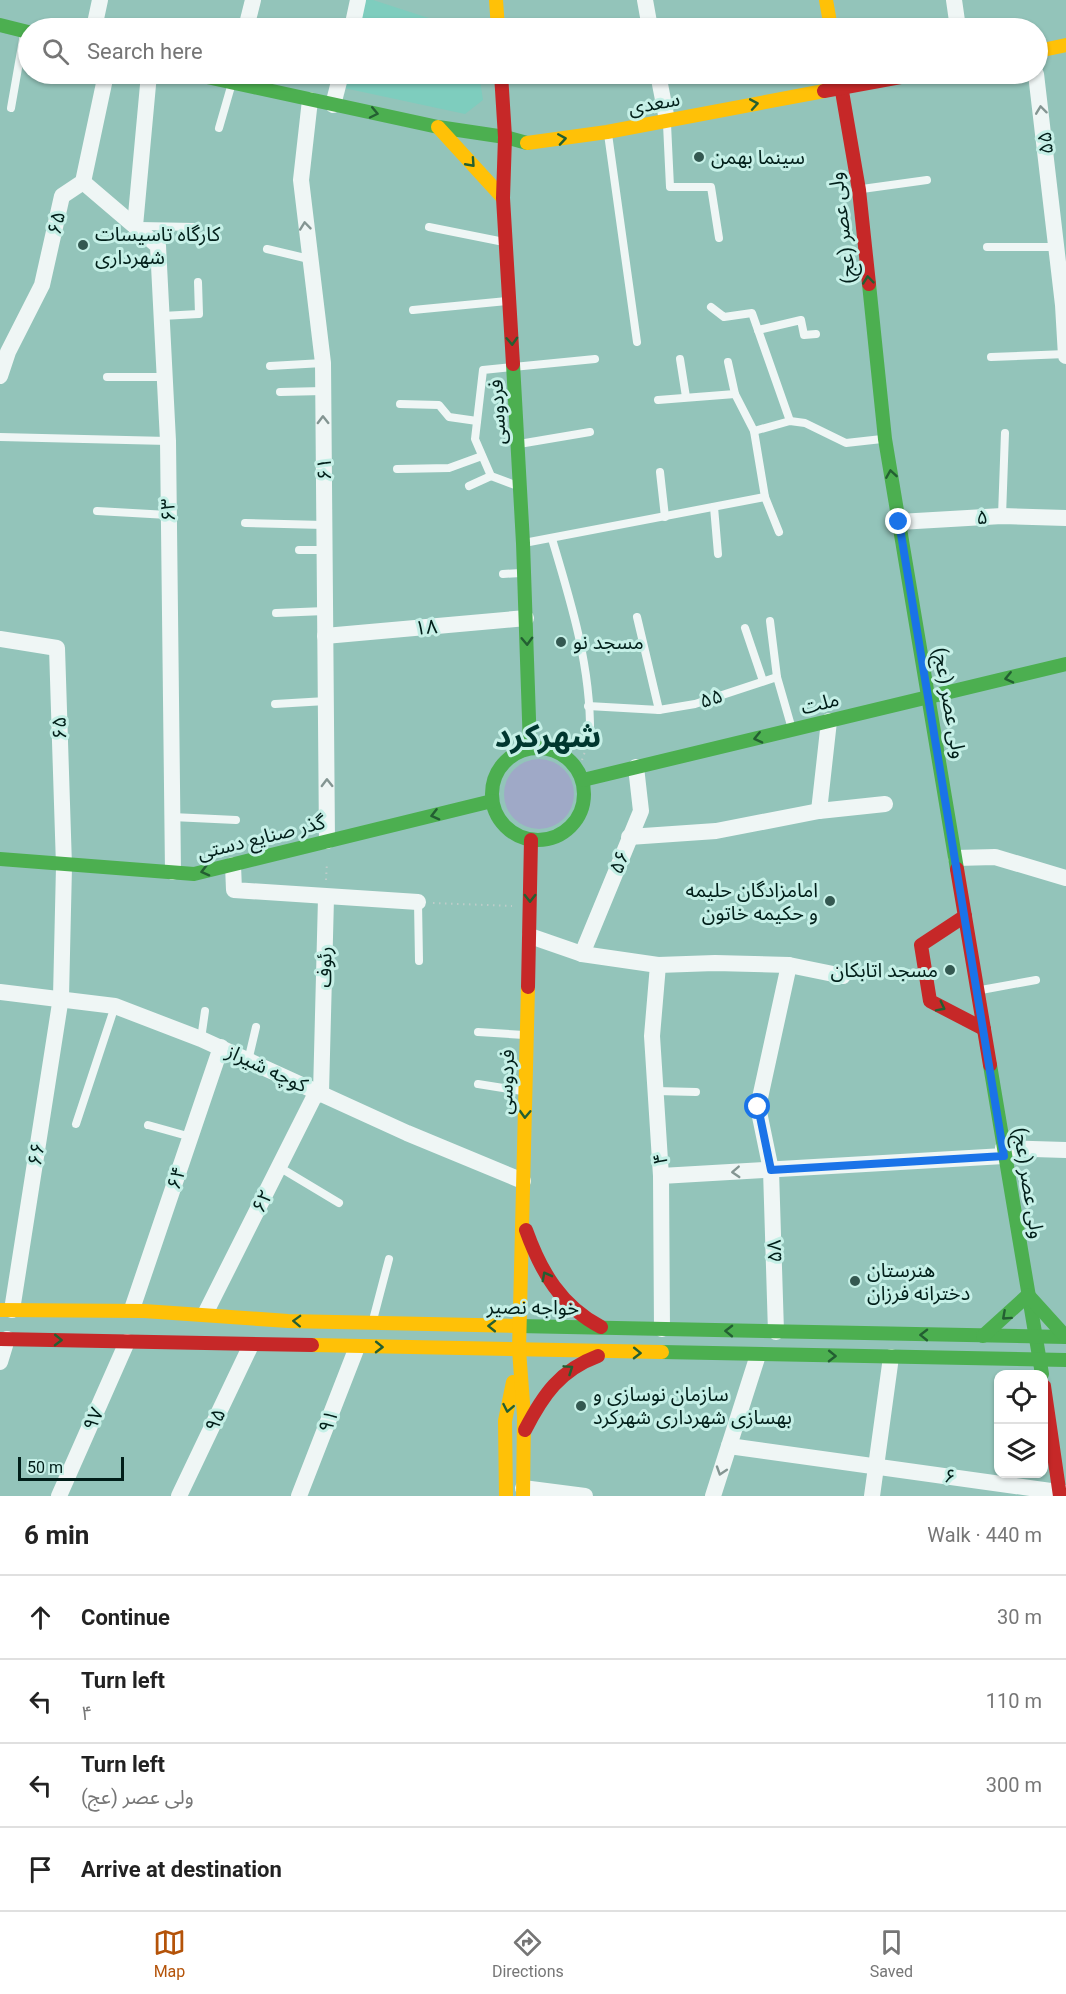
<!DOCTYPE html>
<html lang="en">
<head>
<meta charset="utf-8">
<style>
  body { margin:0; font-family:Roboto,"Noto Sans Arabic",sans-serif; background:#f6f6f6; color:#222 }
  .controls { position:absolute; right:18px; bottom:18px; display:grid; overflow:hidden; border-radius:12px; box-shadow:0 2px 4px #0004 }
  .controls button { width:54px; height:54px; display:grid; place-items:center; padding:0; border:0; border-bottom:2px solid #e0e0e0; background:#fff; color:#222; font:30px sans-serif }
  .scale { position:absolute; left:18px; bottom:15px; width:106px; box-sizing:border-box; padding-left:6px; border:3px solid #011e19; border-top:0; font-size:16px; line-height:21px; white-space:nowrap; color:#011e19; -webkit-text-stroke:4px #c6f0e7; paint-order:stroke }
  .stop { position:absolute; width:18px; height:18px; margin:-14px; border:4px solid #1a73e8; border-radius:50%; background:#fff }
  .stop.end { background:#1a73e8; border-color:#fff; box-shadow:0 2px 6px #0008 }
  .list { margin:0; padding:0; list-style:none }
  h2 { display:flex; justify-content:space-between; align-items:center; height:78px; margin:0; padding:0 24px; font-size:26px }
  h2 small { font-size:20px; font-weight:400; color:#767676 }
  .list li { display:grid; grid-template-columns:39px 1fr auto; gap:18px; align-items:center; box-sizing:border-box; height:84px; padding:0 24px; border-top:2px solid #e0e0e0 }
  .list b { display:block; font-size:22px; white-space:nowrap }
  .list p { margin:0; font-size:20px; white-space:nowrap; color:#767676 }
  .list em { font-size:20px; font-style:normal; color:#767676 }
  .icon { flex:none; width:33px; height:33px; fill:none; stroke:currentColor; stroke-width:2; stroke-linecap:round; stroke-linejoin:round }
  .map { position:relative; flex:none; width:1066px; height:1496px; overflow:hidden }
  .search { position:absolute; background:#fff; box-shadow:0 2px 4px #0004; left:18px; right:18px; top:18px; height:66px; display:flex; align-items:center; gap:15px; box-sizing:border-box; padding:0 21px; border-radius:33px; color:#767676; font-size:22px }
  .sheet { height:414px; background:#fff }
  nav { display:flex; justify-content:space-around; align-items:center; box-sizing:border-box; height:84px; border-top:2px solid #e0e0e0; background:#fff; font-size:16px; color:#767676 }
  nav a { display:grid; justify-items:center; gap:3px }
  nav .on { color:#b45309 }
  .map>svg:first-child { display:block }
  .built { fill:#7ecdbe }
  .green { fill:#9fa9c7 }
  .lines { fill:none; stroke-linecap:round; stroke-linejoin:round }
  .path { stroke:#bdccc9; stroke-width:2; stroke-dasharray:1.5 4.5; stroke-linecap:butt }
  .lane { stroke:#eff6f5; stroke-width:8 }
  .street { stroke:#eff6f5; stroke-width:16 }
  .fast { stroke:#4caf50; stroke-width:14 }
  .slow { stroke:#ffc107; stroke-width:14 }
  .jam { stroke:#c62828; stroke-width:14 }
  .oneway { stroke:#235f32 }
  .oneway2 { stroke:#849592 }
  .route { stroke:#1a73e8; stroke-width:8 }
  .poi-dot { fill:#345851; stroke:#c6f0e7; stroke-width:2 }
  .labels { text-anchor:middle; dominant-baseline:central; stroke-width:6; stroke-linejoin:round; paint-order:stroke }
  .street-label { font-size:20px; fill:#011e19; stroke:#c6f0e7 }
  .poi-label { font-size:20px; fill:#011e19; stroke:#c6f0e7; text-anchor:start }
  .town-label { font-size:32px; font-weight:bold; fill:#00372f; stroke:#c6f0e7 }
</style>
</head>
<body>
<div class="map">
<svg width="1066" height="1496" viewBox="0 0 1066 1496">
  <rect width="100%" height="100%" fill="#93c4ba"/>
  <!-- built -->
  <g class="built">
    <path d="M363 0H373L447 24V28H357Z"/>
    <path d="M347 74H479L483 100 465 114 344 88Z"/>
  </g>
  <!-- green -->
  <circle class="green" cx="539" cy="794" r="35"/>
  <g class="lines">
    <!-- path -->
    <g class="path">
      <path d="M582 760 587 746"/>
      <path d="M326 880 327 862"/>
      <path d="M433 903 512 906"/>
    </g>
    <!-- lane -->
    <g class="lane">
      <path d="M11 108 24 34"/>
      <path d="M667 124 670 187H711L719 238"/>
      <path d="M219 128 232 83"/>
      <path d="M608 134 637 342"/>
      <path d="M862 189 927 180"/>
      <path d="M139 226 196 227"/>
      <path d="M429 227 504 242"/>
      <path d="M987 247H1057"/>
      <path d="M267 249 309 259"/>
      <path d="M711 307 724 317 752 313 790 421"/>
      <path d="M413 310 507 301"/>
      <path d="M162 316 199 314 198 282"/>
      <path d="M758 330 801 320 804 335 816 334"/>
      <path d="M991 357 1066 354"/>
      <path d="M680 359 686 397"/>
      <path d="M728 362 735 394"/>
      <path d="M270 366 323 363"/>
      <path d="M107 377H164"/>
      <path d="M280 392 323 391"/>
      <path d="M658 400 735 394 754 431 765 497 779 532"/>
      <path d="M400 404 439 405 449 417 477 421"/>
      <path d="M754 431 790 421 805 423 846 443 882 439"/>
      <path d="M0 437 168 441"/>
      <path d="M519 444 590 432"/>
      <path d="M397 469 449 468 482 456"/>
      <path d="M660 472 665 517"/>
      <path d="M515 485 491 476 475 439 483 370 595 359"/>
      <path d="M469 486 491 476"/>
      <path d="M714 507 718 554"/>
      <path d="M97 511 168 515"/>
      <path d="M1002 516 1005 433"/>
      <path d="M245 523 324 525"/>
      <path d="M552 539C571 602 591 667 590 734"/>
      <path d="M524 543 765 497"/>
      <path d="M299 550H324"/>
      <path d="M503 574 521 573"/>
      <path d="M276 613 325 611"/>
      <path d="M637 617 659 710"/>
      <path d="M770 621 777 677"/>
      <path d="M745 628 763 681"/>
      <path d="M275 704 326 701"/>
      <path d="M588 706 659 710 695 704 777 677 792 729"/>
      <path d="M172 817 236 820"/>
      <path d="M418 902 419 961"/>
      <path d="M981 990 1036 980"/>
      <path d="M478 1032 524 1035"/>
      <path d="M201 1039 205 1011"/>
      <path d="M248 1061 256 1027"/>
      <path d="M478 1084 522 1091"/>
      <path d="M656 1091 696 1092"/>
      <path d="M76 1124 115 1006"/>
      <path d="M148 1125 191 1137"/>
      <path d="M279 1167 339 1203"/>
      <path d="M373 1320 389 1259"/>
    </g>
    <!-- street -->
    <g class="street">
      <path d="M645 0 650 28"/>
      <path d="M954 0 958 28"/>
      <path d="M94 28 100 0"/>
      <path d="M246 28 253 0"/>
      <path d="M352 28 358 0"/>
      <path d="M658 74 667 120"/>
      <path d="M1036 74 1063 305 1066 356"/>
      <path d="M310 100 301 180 323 363 327 841"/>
      <path d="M333 105 341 74"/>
      <path d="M83 182 158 246 168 441 173 872"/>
      <path d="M135 226 149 74"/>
      <path d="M0 376 8 352 42 285 62 196 83 182 106 74"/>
      <path d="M899 522 1002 516 1066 518"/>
      <path d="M325 636 526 618"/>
      <path d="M0 639 57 648 64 866 61 997 12 1310"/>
      <path d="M819 811 829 721"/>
      <path d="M629 837 716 831 819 811 885 804"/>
      <path d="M956 858 995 857 1066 878"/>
      <path d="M233 865 234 890 418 902"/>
      <path d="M530 936 582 954 658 965 652 1036 661 1176 662 1329"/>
      <path d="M582 954 641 811 636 767"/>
      <path d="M658 965 715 963 789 965 843 976"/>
      <path d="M0 992 115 1006 201 1039 407 1133 523 1181"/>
      <path d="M1003 1148 1066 1150"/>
      <path d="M661 1176 1004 1156"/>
      <path d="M132 1309 221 1047"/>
      <path d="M206 1312 314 1097 321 1093 326 898"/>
      <path d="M776 1332 771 1170 758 1107 789 965"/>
      <path d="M0 1362 7 1339"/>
      <path d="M729 1446 1066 1493"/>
      <path d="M523 1488 585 1496"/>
      <path d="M59 1496 127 1342"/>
      <path d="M179 1496 251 1345"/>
      <path d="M299 1496 357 1347"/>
      <path d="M713 1496 758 1355"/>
      <path d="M872 1496 891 1357"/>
    </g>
    <!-- fast -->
    <g class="fast">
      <path d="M0 25 28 32"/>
      <path d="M193 74 438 127 505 137 527 143"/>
      <path d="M869 284 885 439 957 869"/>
      <path d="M513 364 523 543 530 748"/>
      <circle cx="538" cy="794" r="46"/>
      <path d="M583 780 1066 664"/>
      <path d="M0 859 194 874 492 801"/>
      <path d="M990 1065 1042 1374"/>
      <path d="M518 1326 1066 1337"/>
      <path d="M983 1336 1028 1295 1066 1337"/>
      <path d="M662 1352 1066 1360"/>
    </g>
    <!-- slow -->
    <g class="slow">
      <path d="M496 0 498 28"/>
      <path d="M826 0 831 28"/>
      <path d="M1038 51 1066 45"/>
      <path d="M438 127 503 198"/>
      <path d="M527 143 607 132 824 91"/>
      <path d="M0 1310 144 1311 288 1321 518 1326"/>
      <path d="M312 1345 662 1352"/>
      <path d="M506 1496 505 1421 513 1382"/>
      <path d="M523 1496 524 1416 519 1350 528 987"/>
    </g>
    <!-- jam -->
    <g class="jam">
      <path d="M501 74 505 137 503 198 513 364"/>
      <path d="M839 74 859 190 869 284"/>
      <path d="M824 91 917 74"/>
      <path d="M957 869 990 1065"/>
      <path d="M965 916 921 945 930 1001 984 1029"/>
      <path d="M528 987 531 840"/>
      <path d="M526 1230C541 1272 561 1306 601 1327"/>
      <path d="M0 1339 312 1345"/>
      <path d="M1044 1386 1060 1496"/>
      <path d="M525 1430C543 1395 560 1370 598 1356"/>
    </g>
  </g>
  <!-- one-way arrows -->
  <defs><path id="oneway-chevron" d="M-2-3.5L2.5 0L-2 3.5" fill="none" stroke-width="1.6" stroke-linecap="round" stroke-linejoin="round" transform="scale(1.5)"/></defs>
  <g class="oneway">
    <use href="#oneway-chevron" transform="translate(754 104) rotate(-10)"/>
    <use href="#oneway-chevron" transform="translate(374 113) rotate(12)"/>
    <use href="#oneway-chevron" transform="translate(562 139) rotate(-9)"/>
    <use href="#oneway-chevron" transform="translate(471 163) rotate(48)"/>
    <use href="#oneway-chevron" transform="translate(868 280) rotate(-96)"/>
    <use href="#oneway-chevron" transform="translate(512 341) rotate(87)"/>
    <use href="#oneway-chevron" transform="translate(891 474) rotate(-99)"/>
    <use href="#oneway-chevron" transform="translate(527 641) rotate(88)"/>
    <use href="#oneway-chevron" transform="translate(1009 678) rotate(167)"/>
    <use href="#oneway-chevron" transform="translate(758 738) rotate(167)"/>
    <use href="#oneway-chevron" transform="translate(435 815) rotate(166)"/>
    <use href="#oneway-chevron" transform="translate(205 871) rotate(166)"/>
    <use href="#oneway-chevron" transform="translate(530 898) rotate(90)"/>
    <use href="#oneway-chevron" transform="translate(941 1007) rotate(27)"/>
    <use href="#oneway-chevron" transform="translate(525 1114) rotate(92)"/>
    <use href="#oneway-chevron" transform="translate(546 1276) rotate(-118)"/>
    <use href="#oneway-chevron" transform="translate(1006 1316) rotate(138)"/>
    <use href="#oneway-chevron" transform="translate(297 1321) rotate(-178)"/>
    <use href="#oneway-chevron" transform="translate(492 1326) rotate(-179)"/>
    <use href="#oneway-chevron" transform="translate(729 1331) rotate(-179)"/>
    <use href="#oneway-chevron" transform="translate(924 1335) rotate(-179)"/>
    <use href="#oneway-chevron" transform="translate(58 1340) rotate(1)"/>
    <use href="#oneway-chevron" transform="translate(379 1347) rotate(1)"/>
    <use href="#oneway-chevron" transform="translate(637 1353) rotate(1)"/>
    <use href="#oneway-chevron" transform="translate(832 1356) rotate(1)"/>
    <use href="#oneway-chevron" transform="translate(569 1369) rotate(-34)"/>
    <use href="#oneway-chevron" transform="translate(508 1408) rotate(101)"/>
  </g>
  <g class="oneway2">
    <use href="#oneway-chevron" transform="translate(1041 110) rotate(-97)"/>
    <use href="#oneway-chevron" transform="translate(305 226) rotate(-96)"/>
    <use href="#oneway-chevron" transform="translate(323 420) rotate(-91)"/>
    <use href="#oneway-chevron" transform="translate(327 783) rotate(-91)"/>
    <use href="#oneway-chevron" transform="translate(736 1172) rotate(177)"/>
    <use href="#oneway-chevron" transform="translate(721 1471) rotate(108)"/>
  </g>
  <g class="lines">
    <!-- route -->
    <path class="route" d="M758 1107 771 1170 1004 1156 899 522"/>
  </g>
  <!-- markers -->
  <g class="poi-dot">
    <circle cx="699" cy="157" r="6"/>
    <circle cx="83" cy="245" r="6"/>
    <circle cx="561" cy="642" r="6"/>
    <circle cx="830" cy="901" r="6"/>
    <circle cx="950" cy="970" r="6"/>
    <circle cx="855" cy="1281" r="6"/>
    <circle cx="581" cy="1406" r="6"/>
  </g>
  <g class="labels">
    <!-- street labels -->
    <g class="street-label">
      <text transform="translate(654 103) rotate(-11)">سعدی</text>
      <text transform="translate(1045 143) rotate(-97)">۵۵</text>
      <text transform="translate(56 223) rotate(-77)">۶۵</text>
      <text transform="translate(842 228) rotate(-97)">ولی عصر (عج)</text>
      <text transform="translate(497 412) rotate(-93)">فردوسی</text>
      <text transform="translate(324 469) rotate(-91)">۶۱</text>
      <text transform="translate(168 510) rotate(-90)">۶۳</text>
      <text transform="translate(982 517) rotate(-3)">۵</text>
      <text transform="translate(426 627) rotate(-5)">۱۸</text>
      <text transform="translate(711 698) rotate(-18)">۵۵</text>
      <text transform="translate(820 703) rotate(-14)">ملت</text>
      <text transform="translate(950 703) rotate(80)">ولی عصر (عج)</text>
      <text transform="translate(59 728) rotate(-92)">۶۵</text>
      <text transform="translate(261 837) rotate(-14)">گذر صنایع دستی</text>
      <text transform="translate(619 862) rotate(-68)">۵۶</text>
      <text transform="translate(324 967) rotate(-89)">رئوف</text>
      <text transform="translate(267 1068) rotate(25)">کوچه شیراز</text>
      <text transform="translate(506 1082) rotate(-88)">فردوسی</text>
      <text transform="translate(36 1154) rotate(-81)">۶۶</text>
      <text transform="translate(660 1159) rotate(-94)">۴</text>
      <text transform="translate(176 1178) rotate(-71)">۶۴</text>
      <text transform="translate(1029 1183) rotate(81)">ولی عصر (عج)</text>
      <text transform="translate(262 1201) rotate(-63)">۶۲</text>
      <text transform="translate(774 1251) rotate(-92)">۵۸</text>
      <text transform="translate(533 1307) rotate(1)">خواجه نصیر</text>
      <text transform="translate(93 1419) rotate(-66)">۹۷</text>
      <text transform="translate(215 1420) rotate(-65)">۹۵</text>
      <text transform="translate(328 1421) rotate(-69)">۹۱</text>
      <text transform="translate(950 1476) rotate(9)">۶</text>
    </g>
    <!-- poi labels -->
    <g class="poi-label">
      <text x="711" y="157">سینما بهمن</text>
      <text x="95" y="234">کارگاه تاسیسات<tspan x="95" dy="23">شهرداری</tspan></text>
      <text x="573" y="642">مسجد نو</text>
      <text x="818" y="890" text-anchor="end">امامزادگان حلیمه<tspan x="818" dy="23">و حکیمه خاتون</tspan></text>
      <text x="938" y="970" text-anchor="end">مسجد اتابکان</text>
      <text x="867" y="1270">هنرستان<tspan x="867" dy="23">دخترانه فرزان</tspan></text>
      <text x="593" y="1394">سازمان نوسازی و<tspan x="593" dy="23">بهسازی شهرداری شهرکرد</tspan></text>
    </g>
    <!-- town labels -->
    <g class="town-label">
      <text x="548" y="736">شهرکرد</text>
    </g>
  </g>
</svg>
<div class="controls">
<button><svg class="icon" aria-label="locate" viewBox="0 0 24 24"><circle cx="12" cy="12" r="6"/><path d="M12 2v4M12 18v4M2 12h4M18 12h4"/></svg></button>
<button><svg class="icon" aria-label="layers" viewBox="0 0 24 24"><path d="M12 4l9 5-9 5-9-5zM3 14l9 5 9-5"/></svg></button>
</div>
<div class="scale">50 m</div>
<div class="stop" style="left:758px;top:1107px"></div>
<div class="stop end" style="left:899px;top:522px"></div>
<div class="search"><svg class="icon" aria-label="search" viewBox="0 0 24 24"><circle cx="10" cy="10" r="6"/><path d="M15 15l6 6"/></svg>Search here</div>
</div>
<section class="sheet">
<h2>6 min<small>Walk · 440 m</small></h2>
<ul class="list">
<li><svg class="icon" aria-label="ahead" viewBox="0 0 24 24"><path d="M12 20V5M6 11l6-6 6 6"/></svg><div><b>Continue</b></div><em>30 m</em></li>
<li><svg class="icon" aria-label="left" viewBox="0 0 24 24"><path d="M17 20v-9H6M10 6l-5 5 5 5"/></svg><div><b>Turn left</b><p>۴</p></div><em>110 m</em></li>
<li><svg class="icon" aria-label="left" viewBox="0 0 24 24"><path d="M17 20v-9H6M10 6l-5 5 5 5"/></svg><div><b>Turn left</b><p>ولی عصر (عج)</p></div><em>300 m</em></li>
<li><svg class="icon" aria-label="arrive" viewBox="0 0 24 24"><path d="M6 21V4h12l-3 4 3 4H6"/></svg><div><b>Arrive at destination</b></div></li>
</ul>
</section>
<nav>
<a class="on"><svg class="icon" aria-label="map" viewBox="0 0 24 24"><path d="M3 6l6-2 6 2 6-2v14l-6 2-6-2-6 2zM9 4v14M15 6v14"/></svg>Map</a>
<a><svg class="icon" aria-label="directions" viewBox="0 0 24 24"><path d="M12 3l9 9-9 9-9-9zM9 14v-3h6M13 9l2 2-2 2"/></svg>Directions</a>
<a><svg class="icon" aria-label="saved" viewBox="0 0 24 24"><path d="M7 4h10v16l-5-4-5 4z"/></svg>Saved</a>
</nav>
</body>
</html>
